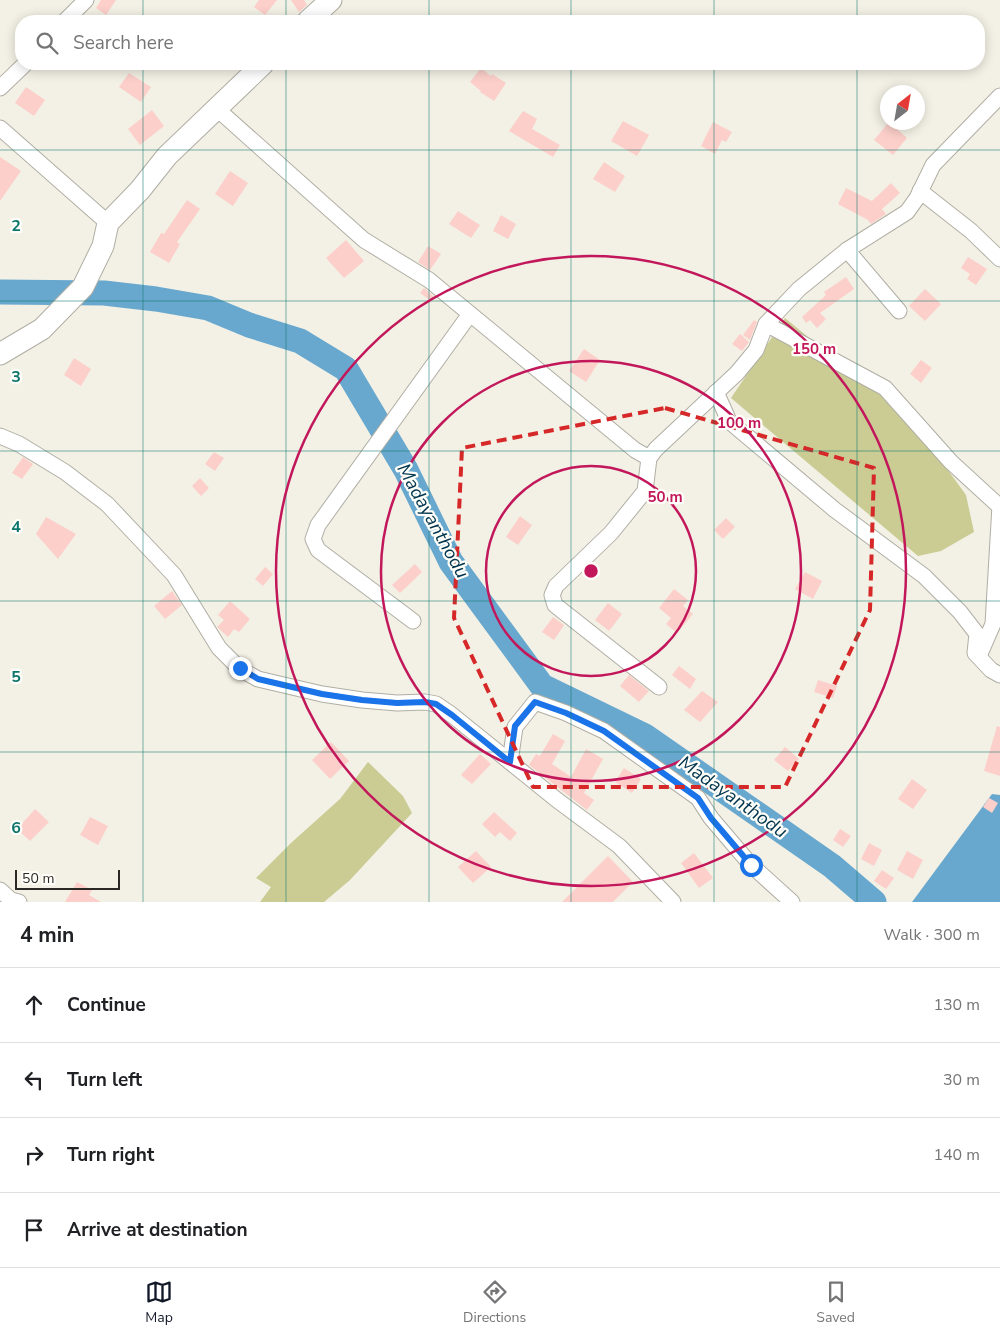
<!DOCTYPE html>
<html lang="en">
<head>
<meta charset="utf-8">
<style>
  body { margin:0; font-family:"Nunito Sans",sans-serif; background:#f6f6f6; color:#202124 }
  .compass { position:absolute; left:880px; top:85px; width:45px; height:45px; border-radius:50%; background:#fff; box-shadow:0 2px 12px #0003; rotate:31deg }
  .scale { position:absolute; left:15px; bottom:12px; width:105px; box-sizing:border-box; padding-left:5px; border:2px solid #292824; border-top:0; font-size:14px; line-height:18px; white-space:nowrap; color:#292824; -webkit-text-stroke:4px #fffef9; paint-order:stroke }
  .stop { position:absolute; width:15px; height:15px; margin:-11px; border:4px solid #1a73e8; border-radius:50%; background:#fff }
  .stop.end { background:#1a73e8; border-color:#fff; box-shadow:0 1px 5px #0008 }
  .list { margin:0; padding:0; list-style:none }
  h2 { display:flex; justify-content:space-between; align-items:center; height:65px; margin:0; padding:0 20px; font-size:21px }
  h2 small { font-size:16px; font-weight:400; color:#757577 }
  .list li { display:grid; grid-template-columns:32px 1fr auto; gap:15px; align-items:center; box-sizing:border-box; height:75px; padding:0 20px; border-top:1px solid #e0e0e0 }
  .list b { display:block; font-size:19px; white-space:nowrap }
  .list em { font-size:16px; font-style:normal; color:#757577 }
  .icon { flex:none; width:28px; height:28px; fill:none; stroke:currentColor; stroke-width:2; stroke-linecap:round; stroke-linejoin:round }
  .map { position:relative; flex:none; width:1000px; height:902px; overflow:hidden }
  .search { position:absolute; background:#fff; box-shadow:0 2px 12px #0003; left:15px; right:15px; top:15px; height:55px; display:flex; align-items:center; gap:12px; box-sizing:border-box; padding:0 18px; border-radius:20px; color:#757577; font-size:19px }
  .sheet { height:365px; background:#fff }
  nav { display:flex; justify-content:space-around; align-items:center; box-sizing:border-box; height:70px; border-top:1px solid #e0e0e0; background:#fff; font-size:14px; color:#757577 }
  nav a { display:grid; justify-items:center; gap:2px }
  nav .on { color:#111827 }
  .map>svg:first-child { display:block }
  .green { fill:#cacc94 }
  .water { fill:#69a8ce }
  .lines { fill:none; stroke-linecap:round; stroke-linejoin:round }
  .river { stroke:#69a8ce; stroke-width:25 }
  .building { fill:#fccfca }
  .minor-casing { stroke:#b0aea4; stroke-width:17 }
  .secondary-casing { stroke:#b0aea4; stroke-width:23 }
  .minor { stroke:#fff; stroke-width:15 }
  .secondary { stroke:#fff; stroke-width:21 }
  .route { stroke:#1a73e8; stroke-width:6 }
  .marked { fill:none; stroke:#d62828; stroke-width:4; stroke-dasharray:10 6; stroke-linejoin:round }
  .grid { fill:none; stroke:#0f766e; stroke-width:1; stroke-opacity:0.55 }
  .ring { fill:none; stroke:#c2185b; stroke-width:2.5 }
  .labels { text-anchor:middle; dominant-baseline:central; stroke-width:4.5; stroke-linejoin:round; paint-order:stroke }
  .water-label { font-size:19px; font-style:italic; fill:#00354f; stroke:#fffef9 }
  .grid-label { font-size:16px; text-anchor:middle; font-weight:bold; fill:#0f766e; stroke:#fffef9; stroke-width:4.5; stroke-linejoin:round; paint-order:stroke }
  .centre { fill:#c2185b; stroke:#fffef9; stroke-width:2.5 }
  .ring-label { font-size:15px; text-anchor:middle; font-weight:bold; fill:#c2185b; stroke:#fffef9; stroke-width:4.5; stroke-linejoin:round; paint-order:stroke }
</style>
</head>
<body>
<div class="map">
<svg width="1000" height="902" viewBox="0 0 1000 902">
  <rect width="100%" height="100%" fill="#f3f1e5"/>
  <!-- green -->
  <g class="green">
    <path d="M785 318 842 365 899 403 966 495 974 532 941 551 918 556 731 398Z"/>
    <path d="M368 762 403 796 412 813 350 880 324 902H260L271 887 256 878 291 843 340 799Z"/>
  </g>
  <!-- water -->
  <path class="water" d="M992 794 1000 795V902H912Z"/>
  <g class="lines">
    <!-- river -->
    <path class="river" d="M0 292 104 293 156 299 208 308 249 325 300 341 346 369 406 470 451 562 542 686 645 736 832 866 874 902"/>
  </g>
  <!-- building -->
  <g class="building">
    <path d="M101 0H116L106 15 96 8Z"/>
    <path d="M259 0H277L265 15 254 7Z"/>
    <path d="M291 0H304L307 5 299 12Z"/>
    <path d="M481 68 491 76 492 74 506 83 494 101 480 92 481 91 470 82Z"/>
    <path d="M129 73 151 87 141 102 119 87Z"/>
    <path d="M26 87 45 100 34 116 15 103Z"/>
    <path d="M152 110 164 126 140 145 128 129Z"/>
    <path d="M523 111 537 119 532 129 560 145 553 157 509 131Z"/>
    <path d="M623 121 649 135 637 156 611 141Z"/>
    <path d="M713 122 732 132 726 142 722 140 715 154 701 146Z"/>
    <path d="M889 122 907 138 893 155 874 140Z"/>
    <path d="M0 157 21 171 0 201Z"/>
    <path d="M604 162 625 176 615 192 593 179Z"/>
    <path d="M230 171 248 183 233 206 215 194Z"/>
    <path d="M891 183 900 193 882 209 886 214 871 224 868 220 838 204 846 188 872 201Z"/>
    <path d="M187 200 200 209 177 242 180 244 169 263 150 252 161 233 164 234Z"/>
    <path d="M458 211 480 225 471 238 449 224Z"/>
    <path d="M501 215 516 224 508 239 493 231Z"/>
    <path d="M346 240 364 261 344 278 326 258Z"/>
    <path d="M428 246 441 254 430 270 418 262Z"/>
    <path d="M968 257 987 269 976 285 967 279 970 274 961 268Z"/>
    <path d="M846 277 854 289 820 313 826 319 817 328 810 320 806 323 802 317 826 295 824 292Z"/>
    <path d="M424 288 434 297 431 301 420 293Z"/>
    <path d="M925 289 941 304 925 321 909 306Z"/>
    <path d="M754 320 757 322 750 340 743 335Z"/>
    <path d="M740 334 749 342 742 351 732 344Z"/>
    <path d="M584 349 600 360 586 382 569 371Z"/>
    <path d="M74 358 91 369 81 386 64 375Z"/>
    <path d="M921 360 932 368 921 383 910 374Z"/>
    <path d="M214 452 224 458 215 471 205 464Z"/>
    <path d="M23 457 33 464 22 479 12 473Z"/>
    <path d="M200 478 209 488 201 496 192 486Z"/>
    <path d="M520 516 532 525 518 545 506 537Z"/>
    <path d="M46 517 76 534 58 559 36 534Z"/>
    <path d="M726 518 735 527 723 539 714 530Z"/>
    <path d="M415 564 422 572 400 593 392 585Z"/>
    <path d="M265 567 273 574 263 586 255 579Z"/>
    <path d="M805 572 822 581 813 599 795 589Z"/>
    <path d="M674 589 688 600 683 606 693 614 677 633 666 624 671 618 659 608Z"/>
    <path d="M172 591 182 605 165 619 154 606Z"/>
    <path d="M230 601 250 619 239 632 234 629 228 637 217 627 224 620 218 615Z"/>
    <path d="M608 603 622 614 609 631 595 620Z"/>
    <path d="M553 617 564 625 554 640 542 632Z"/>
    <path d="M679 666 696 679 690 689 672 675Z"/>
    <path d="M629 675 649 691 639 702 620 686Z"/>
    <path d="M818 680 837 686 833 698 814 692Z"/>
    <path d="M702 691 718 702 700 722 684 710Z"/>
    <path d="M997 726 1000 727V776L984 771Z"/>
    <path d="M553 734 565 741 552 764 571 777 586 749 603 759 584 793 594 800 587 810 529 765 536 754 540 756Z"/>
    <path d="M331 742 349 761 330 779 312 760Z"/>
    <path d="M785 747 799 759 788 771 774 760Z"/>
    <path d="M480 754 491 764 472 784 461 775Z"/>
    <path d="M624 768 641 779 632 793 615 782Z"/>
    <path d="M912 779 927 790 913 809 898 799Z"/>
    <path d="M989 798 998 803 992 813 983 807Z"/>
    <path d="M35 809 49 822 30 841 17 829Z"/>
    <path d="M494 812 517 833 510 841 500 832 495 837 482 824Z"/>
    <path d="M90 817 108 826 98 845 80 835Z"/>
    <path d="M840 829 851 836 843 847 833 840Z"/>
    <path d="M869 843 882 850 874 866 861 859Z"/>
    <path d="M476 851 491 867 473 883 458 867Z"/>
    <path d="M907 851 923 860 913 879 897 870Z"/>
    <path d="M694 853 713 878 699 888 681 863Z"/>
    <path d="M608 856 633 882 613 902H562Z"/>
    <path d="M882 870 894 878 886 889 874 881Z"/>
    <path d="M77 882 92 890 89 895 101 902H65Z"/>
  </g>
  <g class="lines">
    <defs>
      <g id="minor">
        <path d="M65 21 86 0"/>
        <path d="M0 88 25 64"/>
        <path d="M216 108 364 240 429 280 635 450 649 458 656 449 737 373 756 350 766 324 799 289 847 250 907 212 917 198 933 165 1000 96"/>
        <path d="M0 128 108 223"/>
        <path d="M920 191 971 231 1000 259"/>
        <path d="M847 250 899 311"/>
        <path d="M766 324 885 388 951 462 999 506"/>
        <path d="M716 392 729 421 835 510 924 576 960 612 977 634 975 653 991 670 1000 675"/>
        <path d="M0 436 19 444 65 472 107 504 174 575 219 648 240 669 258 679 322 694 362 700 397 703 425 702 436 704 452 715 557 800 619 846 673 902"/>
        <path d="M649 458 645 491 611 533 556 586 552 595 555 605 659 687"/>
        <path d="M413 621 318 550 313 539 318 525 470 314"/>
        <path d="M979 656 993 624 1000 506"/>
        <path d="M510 762 515 727 535 702 566 713 604 731 698 798 711 818 751 865 792 902"/>
        <path d="M0 890 11 900 19 902"/>
      </g>
      <g id="secondary">
        <path d="M308 21 331 0"/>
        <path d="M0 354 42 329 83 287 103 246 108 223 140 190 167 156 263 64"/>
      </g>
    </defs>
    <!-- minor casing -->
    <use href="#minor" class="minor-casing"/>
    <!-- secondary casing -->
    <use href="#secondary" class="secondary-casing"/>
    <!-- minor -->
    <use href="#minor" class="minor"/>
    <!-- secondary -->
    <use href="#secondary" class="secondary"/>
  </g>
  <g class="lines">
    <!-- route -->
    <path class="route" d="M240 668 258 679 322 694 362 700 397 703 425 702 436 704 452 715 510 762 515 726 535 702 566 713 604 731 698 798 711 818 751 865"/>
  </g>
  <!-- marked area -->
  <path class="marked" d="M665 408 874 468 870 610 785 787H533L454 618 462 448Z"/>
  <!-- grid -->
  <path class="grid" d="M143 0V21M286 0V21M429 0V21M571 0V21M714 0V21M857 0V21M143 64V902M286 64V902M429 64V902M571 64V902M714 64V902M857 64V902M0 150H1000M0 301H1000M0 451H1000M0 601H1000M0 752H1000"/>
  <!-- distance rings -->
  <g class="ring">
    <circle cx="591" cy="571" r="105"/>
    <circle cx="591" cy="571" r="210"/>
    <circle cx="591" cy="571" r="315"/>
  </g>
  <g class="labels">
    <!-- water labels -->
    <g class="water-label">
      <text transform="translate(433 521) rotate(61)">Madayanthodu</text>
      <text transform="translate(733 797) rotate(35)">Madayanthodu</text>
    </g>
  </g>
  <g class="grid-label">
    <text x="16" y="231">2</text>
    <text x="16" y="382">3</text>
    <text x="16" y="532">4</text>
    <text x="16" y="682">5</text>
    <text x="16" y="833">6</text>
  </g>
  <circle cx="591" cy="571" r="8" class="centre"/>
  <g class="ring-label">
    <text x="814" y="354">150 m</text>
    <text x="739" y="428">100 m</text>
    <text x="665" y="502">50 m</text>
  </g>
</svg>
<svg class="compass" viewBox="-18 -18 36 36"><path d="M0-13l5 13h-10z" fill="#e53935"/><path d="M0 13l5-13h-10z" fill="#757577"/></svg>
<div class="scale">50 m</div>
<div class="stop" style="left:751px;top:865px"></div>
<div class="stop end" style="left:240px;top:668px"></div>
<div class="search"><svg class="icon" aria-label="search" viewBox="0 0 24 24"><circle cx="10" cy="10" r="6"/><path d="M15 15l6 6"/></svg>Search here</div>
</div>
<section class="sheet">
<h2>4 min<small>Walk · 300 m</small></h2>
<ul class="list">
<li><svg class="icon" aria-label="ahead" viewBox="0 0 24 24"><path d="M12 20V5M6 11l6-6 6 6"/></svg><div><b>Continue</b></div><em>130 m</em></li>
<li><svg class="icon" aria-label="left" viewBox="0 0 24 24"><path d="M17 20v-9H6M10 6l-5 5 5 5"/></svg><div><b>Turn left</b></div><em>30 m</em></li>
<li><svg class="icon" aria-label="right" viewBox="0 0 24 24"><path d="M7 20v-9h11M14 6l5 5-5 5"/></svg><div><b>Turn right</b></div><em>140 m</em></li>
<li><svg class="icon" aria-label="arrive" viewBox="0 0 24 24"><path d="M6 21V4h12l-3 4 3 4H6"/></svg><div><b>Arrive at destination</b></div></li>
</ul>
</section>
<nav>
<a class="on"><svg class="icon" aria-label="map" viewBox="0 0 24 24"><path d="M3 6l6-2 6 2 6-2v14l-6 2-6-2-6 2zM9 4v14M15 6v14"/></svg>Map</a>
<a><svg class="icon" aria-label="directions" viewBox="0 0 24 24"><path d="M12 3l9 9-9 9-9-9zM9 14v-3h6M13 9l2 2-2 2"/></svg>Directions</a>
<a><svg class="icon" aria-label="saved" viewBox="0 0 24 24"><path d="M7 4h10v16l-5-4-5 4z"/></svg>Saved</a>
</nav>
</body>
</html>
